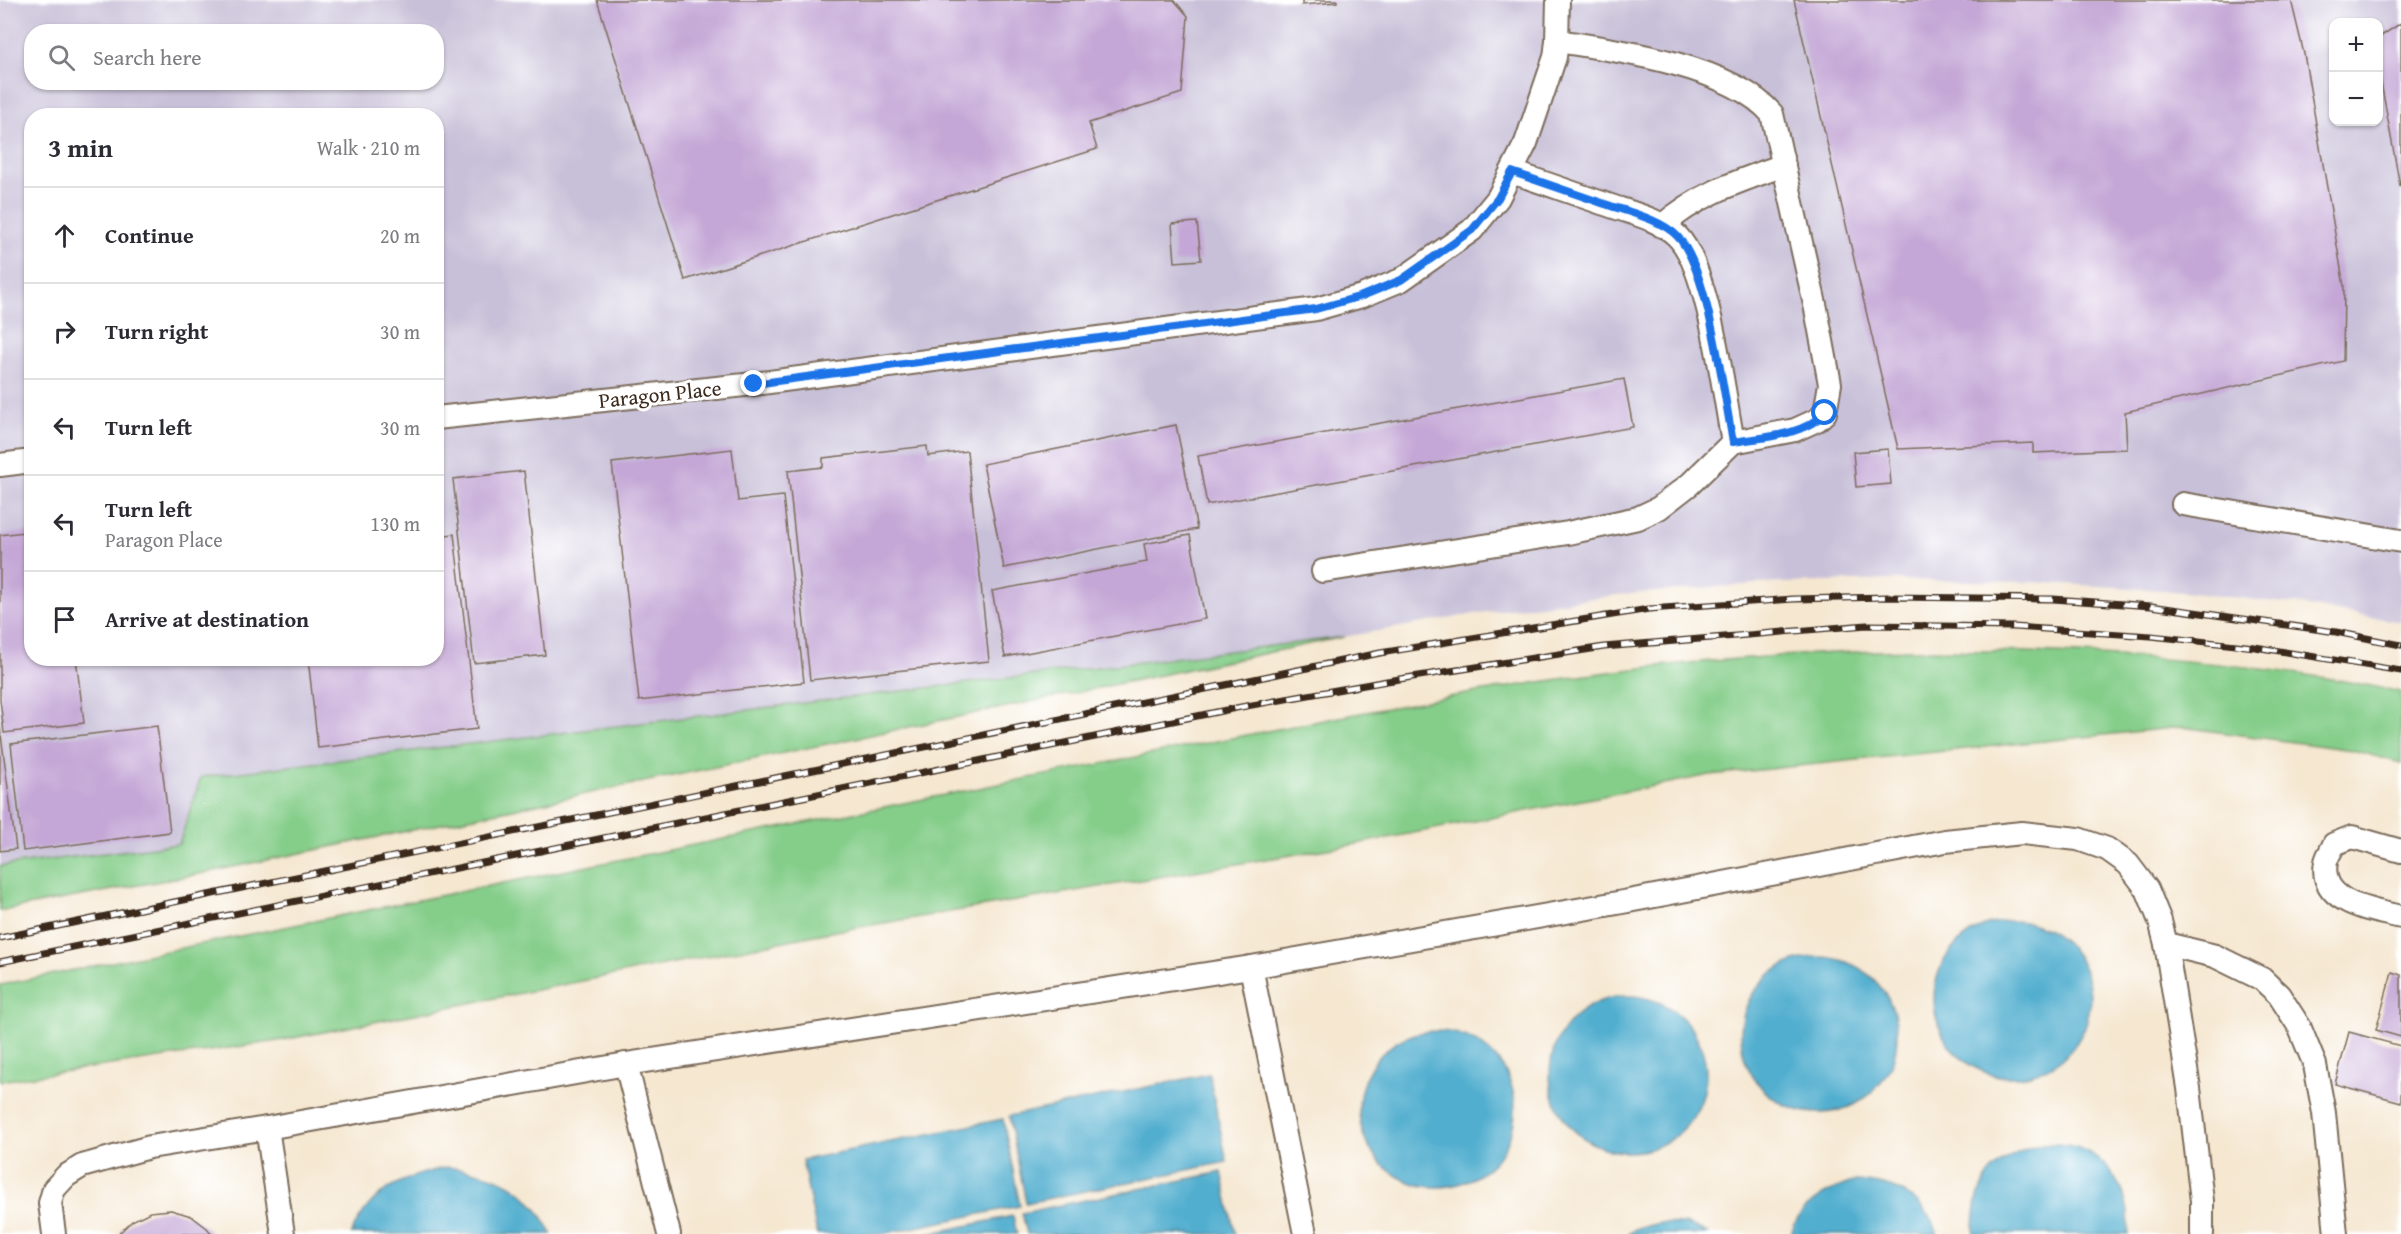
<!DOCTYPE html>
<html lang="en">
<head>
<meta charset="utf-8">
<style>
  body { margin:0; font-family:"Gentium Book Plus",serif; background:#f7f7f7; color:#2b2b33 }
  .controls { position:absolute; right:18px; top:18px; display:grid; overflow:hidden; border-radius:12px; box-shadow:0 2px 4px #0004 }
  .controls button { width:54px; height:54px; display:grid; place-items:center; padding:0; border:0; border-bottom:2px solid #e1e1e2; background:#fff; color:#2b2b33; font:30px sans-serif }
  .stop { position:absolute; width:18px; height:18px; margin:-14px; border:4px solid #1a73e8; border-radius:50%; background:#fff }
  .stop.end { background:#1a73e8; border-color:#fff; box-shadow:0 2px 6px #0008 }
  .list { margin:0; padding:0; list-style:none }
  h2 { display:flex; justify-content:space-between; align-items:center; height:78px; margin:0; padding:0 24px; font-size:26px }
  h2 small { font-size:20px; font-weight:400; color:#7c7c81 }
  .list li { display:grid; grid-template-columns:39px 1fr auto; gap:18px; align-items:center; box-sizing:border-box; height:96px; padding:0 24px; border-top:2px solid #e1e1e2 }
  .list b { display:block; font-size:22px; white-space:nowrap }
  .list p { margin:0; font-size:20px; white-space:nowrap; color:#7c7c81 }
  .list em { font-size:20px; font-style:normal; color:#7c7c81 }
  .icon { flex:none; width:33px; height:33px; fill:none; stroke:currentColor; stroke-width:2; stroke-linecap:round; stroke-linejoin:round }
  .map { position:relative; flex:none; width:2401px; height:1234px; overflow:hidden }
  .search { position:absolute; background:#fff; box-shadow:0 2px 4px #0004; left:24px; top:24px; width:420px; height:66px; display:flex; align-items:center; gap:15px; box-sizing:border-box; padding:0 21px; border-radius:24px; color:#7c7c81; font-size:22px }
  .panel { position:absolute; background:#fff; box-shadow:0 2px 4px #0004; left:24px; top:108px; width:420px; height:558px; border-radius:24px }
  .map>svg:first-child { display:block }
  .industrial { fill:#c8c0d8; fill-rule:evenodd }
  .green { fill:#85ce8a; stroke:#607c54; stroke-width:1.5 }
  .water { fill:#51aecf; stroke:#466c76; stroke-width:1.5 }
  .building { fill:#c4a7d6 }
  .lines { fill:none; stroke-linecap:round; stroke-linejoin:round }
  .lane-casing { stroke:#7c6c5c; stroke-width:26 }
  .lane { stroke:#fff; stroke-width:22 }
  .rail-casing { stroke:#3b2a1e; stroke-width:7 }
  .rail { stroke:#fff; stroke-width:4.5; stroke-dasharray:14; stroke-linecap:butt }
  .route { stroke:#1a73e8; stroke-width:8 }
  .labels { text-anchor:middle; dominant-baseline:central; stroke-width:6; stroke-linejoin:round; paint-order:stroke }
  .street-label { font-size:21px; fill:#3b2a1e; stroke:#fff }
</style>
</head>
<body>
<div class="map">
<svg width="2401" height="1234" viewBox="0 0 2401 1234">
  <rect width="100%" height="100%" fill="#fff"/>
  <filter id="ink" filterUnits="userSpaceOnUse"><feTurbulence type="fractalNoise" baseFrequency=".0167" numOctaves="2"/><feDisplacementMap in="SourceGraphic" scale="12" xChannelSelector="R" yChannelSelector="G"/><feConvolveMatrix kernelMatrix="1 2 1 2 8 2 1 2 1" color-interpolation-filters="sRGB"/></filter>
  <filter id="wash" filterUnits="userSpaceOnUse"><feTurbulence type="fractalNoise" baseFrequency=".008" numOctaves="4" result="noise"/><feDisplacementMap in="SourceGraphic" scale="24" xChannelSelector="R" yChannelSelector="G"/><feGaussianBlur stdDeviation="1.35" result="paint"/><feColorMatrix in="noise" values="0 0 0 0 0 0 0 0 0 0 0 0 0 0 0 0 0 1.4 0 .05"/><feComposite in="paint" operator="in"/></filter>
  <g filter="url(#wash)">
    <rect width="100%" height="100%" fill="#f5e7d0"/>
    <!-- industrial -->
    <path class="industrial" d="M0 0H2401V622L2295 604 2163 590 2031 582 1892 580 1755 584 1617 595 1480 613 1344 637 201 777 180 844 0 866ZM2334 22H2378V122H2334ZM32 32H436V82H32ZM32 116H436V658H32Z"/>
    <!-- green -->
    <g class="green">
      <path d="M1344 637 204 873 0 911V866L179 844 201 777Z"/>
      <path d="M1912 650C2075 651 2241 658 2401 692V763L2352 750 2182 727 1710 775 1357 844 830 932 278 1041 0 1081V985C341 915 683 846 1024 779 1216 742 1407 700 1601 673 1704 659 1808 653 1912 650Z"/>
    </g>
    <!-- water -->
    <g class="water">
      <circle cx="2012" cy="999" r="78"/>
      <circle cx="1819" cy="1035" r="78"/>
      <circle cx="1628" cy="1074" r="78"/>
      <circle cx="1437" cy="1109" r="78"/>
      <path d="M1209 1074 1227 1162 1026 1203 1009 1116Z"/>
      <path d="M1003 1119 1020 1206 882 1234H817L802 1160Z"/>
      <path d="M2043 1144C2051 1144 2059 1144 2067 1145 2108 1152 2133 1195 2128 1234H1974C1973 1181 1993 1157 2043 1144Z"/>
      <path d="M448 1167C500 1174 527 1185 552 1234H351C371 1189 403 1177 448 1167Z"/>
      <path d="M1222 1172 1235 1234H1027L1022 1213Z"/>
      <path d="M1856 1181C1896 1184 1922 1195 1938 1234H1791C1800 1203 1827 1190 1856 1181Z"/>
      <path d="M1013 1216 1017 1234H927Z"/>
      <path d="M1659 1223 1685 1224 1710 1234H1628L1635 1229Z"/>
    </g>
    <g id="blocks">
      <!-- building -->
      <g class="building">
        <path d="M597 0H1174L1188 16 1182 93 1089 123 1097 149 685 280Z"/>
        <path d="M1302 0H1337V2L1302 5Z"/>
        <path d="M1794 0H2291L2304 54 2344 286 2343 361 2125 412 2127 449 2033 453V443L1898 449Z"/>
        <path d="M2401 23V185L2400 186 2378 66V38Z"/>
        <path d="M1197 222 1201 260 1175 262 1172 224Z"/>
        <path d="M1624 379 1633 427 1207 505 1198 456Z"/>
        <path d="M1176 425 1197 529 1004 568 983 464Z"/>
        <path d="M927 446 928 456 967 451 989 661 810 680 788 471 823 467V458Z"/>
        <path d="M732 449 738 501 783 496 804 682 639 701 612 463Z"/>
        <path d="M1888 449 1891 484 1856 487 1853 452Z"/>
        <path d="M524 471 545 655 474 663 453 479Z"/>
        <path d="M32 531V658H76L84 723 4 733 0 700V535Z"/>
        <path d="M454 534 477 729 318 748 308 658H436V536Z"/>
        <path d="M1190 535 1205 619 1005 657 992 591 1147 562 1144 544Z"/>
        <path d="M157 726 170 832 23 851 11 744Z"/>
        <path d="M0 727 16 849 0 851Z"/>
        <path d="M2392 972 2401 975V1037L2376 1030Z"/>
        <path d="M2349 1032 2401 1046V1102L2335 1084Z"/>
        <path d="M171 1210 191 1216 207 1228 212 1234H118L132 1221 150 1212Z"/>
      </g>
    </g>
  </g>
  <g filter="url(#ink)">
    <use href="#blocks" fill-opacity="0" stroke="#7c6c5c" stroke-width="1.5"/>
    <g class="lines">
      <defs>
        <g id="lane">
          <path d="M1512 172C1545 183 1578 195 1611 206 1632 213 1661 220 1677 236 1709 267 1724 396 1733 442"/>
          <path d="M1662 226C1698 194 1739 181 1784 165"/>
          <path d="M436 418 754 384 1316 309 1362 296 1401 280 1472 230 1498 198 1526 143 1555 57 1557 41 1558 0"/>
          <path d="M0 465 32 461"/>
          <path d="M2183 504 2401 541"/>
          <path d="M1323 571 1568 533 1638 518 1659 508 1690 484 1733 442 1795 430 1817 420 1825 413 1830 384 1816 309 1772 114C1731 66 1618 50 1557 41"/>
          <path d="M2401 851 2352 837 2334 844C2332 850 2327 856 2326 862 2318 904 2373 910 2401 917"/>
          <path d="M2166 944 2215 956 2262 979 2279 995 2299 1026 2315 1065 2324 1113 2336 1234"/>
          <path d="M1251 967 1305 1234"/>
          <path d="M626 1064 669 1234"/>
          <path d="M267 1128 283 1234"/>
          <path d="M54 1234 50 1203 54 1189 66 1176 82 1166 150 1147 267 1128 626 1064 1251 967 1623 902 1945 841 2022 833 2078 839 2107 849 2128 864 2147 889 2160 921 2166 944 2189 1088 2202 1201V1234"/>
        </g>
      </defs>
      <!-- lane casing -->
      <use href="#lane" class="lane-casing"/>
      <!-- lane -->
      <use href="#lane" class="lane"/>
      <defs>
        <g id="rail">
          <path d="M0 938 1380 653 1649 609 1794 599 1889 597 2053 599 2151 606 2336 632 2401 645"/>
          <path d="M0 962 1241 707 1387 681 1604 647 1867 625 2014 627 2151 636 2255 647 2401 671"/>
        </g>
      </defs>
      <!-- rail casing -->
      <use href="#rail" class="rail-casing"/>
      <!-- rail -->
      <use href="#rail" class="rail"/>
    </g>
  </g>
  <g class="lines" filter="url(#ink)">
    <!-- route -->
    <path class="route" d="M754 384 1316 309 1362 296 1401 280 1448 247 1472 230 1498 198 1512 172C1545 183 1578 195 1611 206 1632 213 1661 220 1677 236 1708 266 1724 396 1733 442 1763 437 1803 436 1825 413"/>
  </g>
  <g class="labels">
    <!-- street labels -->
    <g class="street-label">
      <text transform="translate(660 394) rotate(-6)">Paragon Place</text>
    </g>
  </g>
</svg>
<div class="controls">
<button>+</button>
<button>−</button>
</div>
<div class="stop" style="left:1825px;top:413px"></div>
<div class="stop end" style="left:754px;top:384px"></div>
<div class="search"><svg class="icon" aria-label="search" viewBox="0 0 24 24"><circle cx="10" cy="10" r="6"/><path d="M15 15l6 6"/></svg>Search here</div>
<section class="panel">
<h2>3 min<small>Walk · 210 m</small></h2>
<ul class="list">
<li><svg class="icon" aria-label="ahead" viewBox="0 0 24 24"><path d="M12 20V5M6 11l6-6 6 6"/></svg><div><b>Continue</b></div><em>20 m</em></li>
<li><svg class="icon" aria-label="right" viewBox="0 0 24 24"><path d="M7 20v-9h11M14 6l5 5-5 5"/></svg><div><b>Turn right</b></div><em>30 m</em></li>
<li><svg class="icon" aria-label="left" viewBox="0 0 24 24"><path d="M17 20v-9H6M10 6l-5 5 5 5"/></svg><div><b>Turn left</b></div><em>30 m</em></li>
<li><svg class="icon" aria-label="left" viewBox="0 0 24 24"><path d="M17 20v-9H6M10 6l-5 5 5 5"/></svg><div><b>Turn left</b><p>Paragon Place</p></div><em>130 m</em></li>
<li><svg class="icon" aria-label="arrive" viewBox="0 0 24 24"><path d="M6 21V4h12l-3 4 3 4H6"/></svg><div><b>Arrive at destination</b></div></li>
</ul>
</section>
</div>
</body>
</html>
